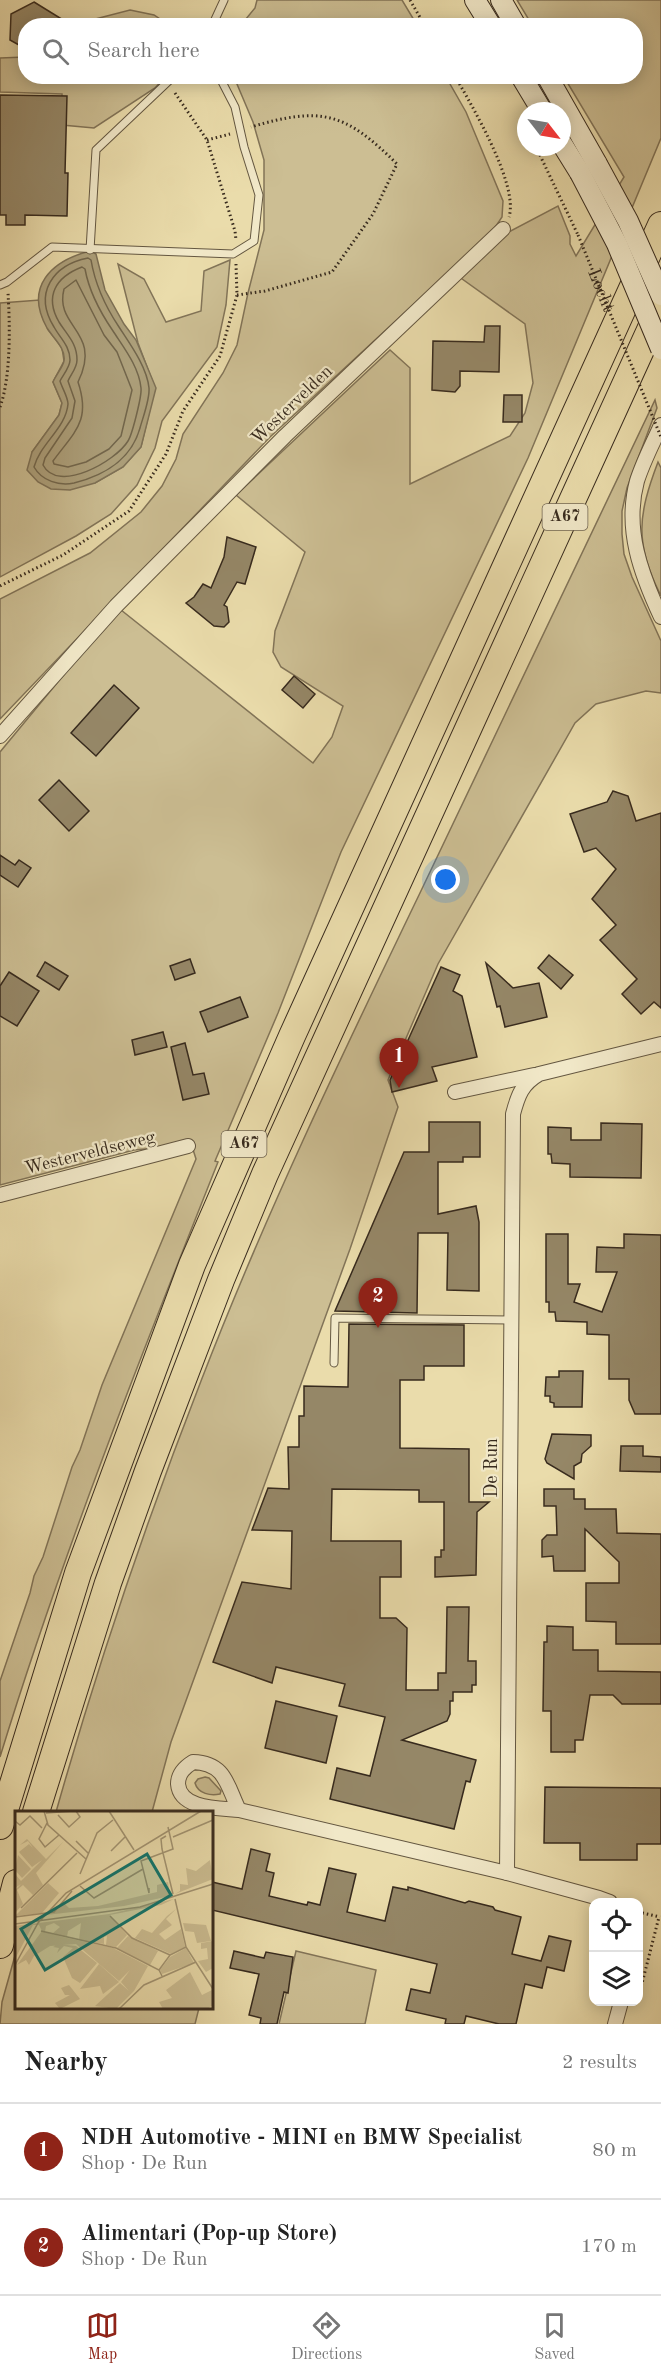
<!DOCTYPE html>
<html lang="en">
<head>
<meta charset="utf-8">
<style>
  body { margin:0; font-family:"Old Standard TT",serif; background:#f6f6f6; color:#222 }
  .controls { position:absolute; right:18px; bottom:18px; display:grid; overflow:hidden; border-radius:12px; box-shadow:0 3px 15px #0003 }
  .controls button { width:54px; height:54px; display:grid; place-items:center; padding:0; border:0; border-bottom:2px solid #e0e0e0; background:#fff; color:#222; font:30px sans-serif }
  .compass { position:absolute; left:517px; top:102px; width:54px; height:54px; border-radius:50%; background:#fff; box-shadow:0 3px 15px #0003; rotate:121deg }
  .you { position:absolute; left:446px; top:880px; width:21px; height:21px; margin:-15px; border:4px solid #fff; border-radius:50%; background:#1a73e8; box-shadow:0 0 0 9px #1a73e833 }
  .badge { display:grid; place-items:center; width:39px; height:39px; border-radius:50%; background:#8f2418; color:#fff; font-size:20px; font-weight:700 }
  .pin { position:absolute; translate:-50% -50px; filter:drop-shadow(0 2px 3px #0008) }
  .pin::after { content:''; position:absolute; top:32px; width:21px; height:18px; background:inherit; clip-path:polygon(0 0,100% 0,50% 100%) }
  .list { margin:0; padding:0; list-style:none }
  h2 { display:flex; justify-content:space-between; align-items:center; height:78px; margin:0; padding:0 24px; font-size:26px }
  h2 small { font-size:20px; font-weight:400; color:#767676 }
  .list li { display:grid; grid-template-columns:39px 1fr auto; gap:18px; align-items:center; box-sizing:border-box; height:96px; padding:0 24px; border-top:2px solid #e0e0e0 }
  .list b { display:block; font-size:22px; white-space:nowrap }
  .list p { margin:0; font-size:20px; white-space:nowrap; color:#767676 }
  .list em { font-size:20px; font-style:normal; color:#767676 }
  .icon { flex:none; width:33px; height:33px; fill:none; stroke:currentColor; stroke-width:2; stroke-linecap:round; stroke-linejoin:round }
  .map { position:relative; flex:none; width:661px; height:2024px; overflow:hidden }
  .search { position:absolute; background:#fff; box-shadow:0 3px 15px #0003; left:18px; right:18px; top:18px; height:66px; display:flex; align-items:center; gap:15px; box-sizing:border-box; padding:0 21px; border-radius:24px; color:#767676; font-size:22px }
  .sheet { height:270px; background:#fff }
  nav { display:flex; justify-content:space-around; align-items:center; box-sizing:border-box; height:84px; border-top:2px solid #e0e0e0; background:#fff; font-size:16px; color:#767676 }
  nav a { display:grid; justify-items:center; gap:3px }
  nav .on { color:#8f2418 }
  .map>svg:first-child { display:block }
  .green { fill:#ccbe93; stroke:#827458; stroke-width:1.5 }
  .water { fill:#ada07b; stroke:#7e7156; stroke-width:1.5 }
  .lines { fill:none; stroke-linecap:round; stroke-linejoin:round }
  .shore { stroke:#72664c; stroke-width:1.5 }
  .building { fill:#958767; stroke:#382b1e; stroke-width:1.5 }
  .lane-casing { stroke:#645741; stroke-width:9 }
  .street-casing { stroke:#645741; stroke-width:16 }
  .secondary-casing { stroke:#382b1e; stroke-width:22 }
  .highway-casing { stroke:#382b1e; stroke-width:28 }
  .path { stroke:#382b1e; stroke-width:3; stroke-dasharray:1.5 3; stroke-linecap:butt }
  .lane { stroke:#f1e8c8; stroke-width:7 }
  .street { stroke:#f1e8c8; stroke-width:14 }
  .secondary { stroke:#f1e8c8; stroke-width:20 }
  .highway { stroke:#eadcab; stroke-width:26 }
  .secondary-bridge-casing { stroke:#382b1e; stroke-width:22; stroke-linecap:butt }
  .path-bridge { stroke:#382b1e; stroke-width:3; stroke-dasharray:1.5 3; stroke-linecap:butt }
  .secondary-bridge { stroke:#f1e8c8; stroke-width:20 }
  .labels { text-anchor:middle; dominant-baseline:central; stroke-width:4.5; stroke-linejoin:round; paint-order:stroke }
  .shield { fill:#f1e8c8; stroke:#706451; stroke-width:1.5 }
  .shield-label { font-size:16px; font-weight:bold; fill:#382b1e }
  .street-label { font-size:18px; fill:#382b1e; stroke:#f1e8c8 }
  .inset-road { fill:none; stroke:#a39573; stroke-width:1.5 }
  .view { fill:#0f766e; fill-opacity:0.15; stroke:#0f766e; stroke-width:3 }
  .inset-edge { fill:none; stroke:#382b1e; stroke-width:3 }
</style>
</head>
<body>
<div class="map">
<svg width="661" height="2024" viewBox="0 0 661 2024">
  <rect width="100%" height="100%" fill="#eadcab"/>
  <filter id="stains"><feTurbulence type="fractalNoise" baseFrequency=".00333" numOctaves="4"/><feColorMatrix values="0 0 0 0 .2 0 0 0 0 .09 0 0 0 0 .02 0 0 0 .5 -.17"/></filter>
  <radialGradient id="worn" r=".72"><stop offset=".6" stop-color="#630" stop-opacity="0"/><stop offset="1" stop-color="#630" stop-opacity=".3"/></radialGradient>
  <!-- green -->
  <g class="green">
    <path d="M257 0H402L417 25H241L255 8Z"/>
    <path d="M517 0H661V138L528 458 341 852 278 1013 215 1161 218 1162C140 1358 62 1555 0 1757V1681L30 1593 34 1576 43 1557 72 1467 80 1450 102 1385 196 1159 190 1140 158 1148 134 1150 0 1185V752L67 671 121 610 313 763 332 737 343 706 281 667 273 652 275 631 305 552 236 495 390 350 410 368V484L510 436 525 413 533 383 525 324 458 276 507 233 558 206 570 236V244L576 256 624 177 564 77 636 76V26L532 25Z"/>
    <path d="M130 10 154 15 169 25H77L80 23Z"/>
    <path d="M25 57 26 76 165 77 155 88 94 128 62 125V94L0 92V58Z"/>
    <path d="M234 77H446L466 112 503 201 502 217 492 232 270 437 0 719V599L90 553 141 512 162 486 176 459 183 434 223 373 237 345 248 293 264 230V160L253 122Z"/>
    <path d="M230 260 226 305 217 347 162 421 155 448 137 485 111 514 76 536 0 577V303L40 300 42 316 48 329 62 348 64 361 53 382 62 403 59 415 32 452 95 483 123 467 141 447 155 388 138 343 118 264 144 279 166 322 201 311 204 271Z"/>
    <path d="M655 400 657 408 627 488 622 511V534L624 554 632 577 661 641V693L646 691 596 704 575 723 438 964 388 1080 398 1107 350 1249 171 1742 152 1812H56C97 1667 146 1522 201 1381 265 1215 342 1055 419 895 497 730 576 565 655 400Z"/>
    <path d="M658 462 661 468V596C634 543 638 515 658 462Z"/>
    <path d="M205 1777 209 1778 221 1791 220 1794C211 1796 198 1794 195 1783L198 1779Z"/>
    <path d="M296 1951 376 1970 365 2024H279Z"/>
    <path d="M16 1952V2008H199L195 2024H0L2 2002Z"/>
  </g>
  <!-- water -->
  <path class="water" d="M90 251 96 254 105 290 124 324 136 340 156 388 141 447 123 467 95 483 70 490 51 489 38 482 27 470 32 452 59 415 62 403 53 382C56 375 63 367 64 361 66 348 53 338 47 328 24 287 51 261 90 251Z"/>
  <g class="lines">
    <!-- shore -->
    <g class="shore">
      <path d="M88 258 91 260C95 284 105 306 119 327 130 344 147 367 149 388 150 399 143 417 140 428 131 460 105 475 74 483 59 486 42 481 34 467 40 444 66 428 68 404 68 397 62 388 60 381 63 375 70 367 70 360 70 346 60 338 54 327 33 293 53 265 88 258Z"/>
      <path d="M82 267 85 269C89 291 100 312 113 331 124 348 139 367 141 388 142 396 132 435 128 441 116 461 58 494 43 465L45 458 72 418 75 401 68 381C71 374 77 368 77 360 77 343 67 335 59 322 44 296 56 277 82 267Z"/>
      <path d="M76 280 104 335 117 352 132 390 121 436 109 449 86 462 68 467 54 464 53 461C75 431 91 421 78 382 103 331 54 328 64 289Z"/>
    </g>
  </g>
  <!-- building -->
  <g class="building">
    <path d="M34 2 73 26H26V49L10 40 11 14Z"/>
    <path d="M0 95 67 96 65 173H68L67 216 25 215V225H6V215H0Z"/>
    <path d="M485 326H500L499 372 460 371V386L455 392 432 390 433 341 484 342Z"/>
    <path d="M504 395H522V422H503Z"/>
    <path d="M227 537 256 547 245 584 237 582 224 605 227 607 229 622 224 627 214 626 186 603 194 597 203 584 211 588 224 557Z"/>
    <path d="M294 676 315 694 303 708 282 690Z"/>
    <path d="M114 685 139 708 96 756 71 733Z"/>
    <path d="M59 780 89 811 69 831 39 800Z"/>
    <path d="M613 791 628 796 636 821 661 813V1008L654 1002 641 1014 622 994 637 979 600 940 616 925 592 899 616 869 596 848 584 852 570 814 607 802Z"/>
    <path d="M0 855 15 865 19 860 31 868 18 887 0 875Z"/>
    <path d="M549 955 573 975 561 989 538 968Z"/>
    <path d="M190 959 195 973 175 980 170 966Z"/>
    <path d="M45 962 68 976 59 990 37 976Z"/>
    <path d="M486 963 513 988 539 983 547 1017 505 1027 500 1006 497 1007Z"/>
    <path d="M441 967 460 975 453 991 462 996 477 1057 432 1067 437 1081 392 1092 390 1080Z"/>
    <path d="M9 972 39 991 17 1026 0 1016V986Z"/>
    <path d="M240 997 248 1017 208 1032 200 1012Z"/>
    <path d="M163 1032 167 1047 135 1055 132 1040Z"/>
    <path d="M185 1043 193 1075 204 1073 209 1094 183 1100 171 1047Z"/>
    <path d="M429 1122H480V1157H463V1162H438V1214L476 1206 479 1222V1291L447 1290 448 1233H418L417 1313 335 1311 404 1152H429Z"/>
    <path d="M601 1123 642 1124 641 1178 570 1177V1164L552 1163 551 1154H548V1127L571 1128V1140H601Z"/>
    <path d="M546 1234H568V1284H580L574 1302 602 1312 617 1272H596L597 1247 624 1248V1234L661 1235V1414H635L629 1400V1379H609V1335L587 1334V1322L556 1321 555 1312H549V1302H546Z"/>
    <path d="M349 1324 464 1325V1366H424V1380H400V1448L469 1449V1502H489L477 1512 476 1575 435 1577V1557H441V1550H444V1502H419V1490L332 1489 331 1541H401V1577H380V1618H396L407 1628 406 1690H438V1673H446L447 1607H469L468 1661H476V1685H472V1692H453V1701H450V1714L447 1721 402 1740 476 1760 470 1782 466 1781 454 1829 330 1799 337 1768 370 1776 385 1717 339 1706 345 1684 276 1667 272 1683 213 1662 242 1582 291 1589 292 1531 252 1530 268 1488 289 1489 288 1447H299V1416H304V1386L348 1387Z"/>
    <path d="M559 1371H583L582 1407H554V1403L550 1402V1396H545L546 1377H559Z"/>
    <path d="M552 1434 591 1435V1446L582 1454 581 1462 574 1466V1479L547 1463 545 1459Z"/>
    <path d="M621 1446H643V1456L661 1457V1472L620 1471Z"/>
    <path d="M544 1489H574V1499H585V1509H616L617 1533 661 1534V1644H616V1622L586 1621V1583H619V1562L585 1529V1571H554L553 1556 542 1557V1540L547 1535H557L556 1506H544Z"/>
    <path d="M547 1626 573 1627V1650H598V1671L661 1672V1704H622L613 1695H590L583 1740H575V1752H551V1711H543L544 1642H547Z"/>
    <path d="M276 1701 337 1716 326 1763 265 1748Z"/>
    <path d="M545 1787 661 1788V1844H637V1860H580V1843H544Z"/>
    <path d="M251 1849 270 1854 266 1871 274 1873 269 1896 307 1905 308 1902 320 1905 329 1868 356 1874 347 1912 385 1921 393 1887 408 1890V1887L465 1903 469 1901 493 1907 495 1910 521 1917 512 1954 541 1961 549 1936 571 1941 564 1971 547 1967 542 1988 525 1984 516 2024H499L466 2016 464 2024H445L446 2019 406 2010 411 1989 430 1993 437 1964 212 1910V1882L242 1889Z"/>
    <path d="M234 1951 264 1958 266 1952 293 1957 288 1993 284 1992 277 2024H260L261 2018 249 2015 259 1974 230 1968Z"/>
  </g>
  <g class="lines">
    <defs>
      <g id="lane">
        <path d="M212 26 224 0"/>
        <path d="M90 250 96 150 174 76"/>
        <path d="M0 285 7 282 52 247 233 254 254 241 259 195 244 147 235 107 219 76"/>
        <path d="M334 1363 335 1318 511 1320"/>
      </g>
      <g id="street">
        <path d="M661 425C653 443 643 462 637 481 624 529 641 574 661 617"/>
        <path d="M0 736 116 606 285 436 503 229"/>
        <path d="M455 1092 534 1075"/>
        <path d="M0 1195 188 1146"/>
        <path d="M239 1810C227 1786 226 1763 193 1762 185 1767 178 1773 178 1784 180 1810 221 1808 239 1810L507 1873 599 1898 610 1902"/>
        <path d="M507 1873 513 1114C518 1095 522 1084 539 1074L661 1044"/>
        <path d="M615 2024 621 2002"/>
      </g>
      <g id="secondary">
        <path d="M475 0 491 26"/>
        <path d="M501 0 516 26"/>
        <path d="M521 76 542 111"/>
        <path d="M547 76 597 164"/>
        <path d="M562 144 580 173"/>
      </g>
      <g id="highway">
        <path d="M36 1812 108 1583 148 1471 221 1280 265 1174 661 306"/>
        <path d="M0 1826 78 1573 192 1265 292 1036 661 225"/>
        <path d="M0 1945 16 1883"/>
      </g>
    </defs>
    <!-- lane casing -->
    <use href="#lane" class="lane-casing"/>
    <!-- street casing -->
    <use href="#street" class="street-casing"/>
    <!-- secondary casing -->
    <use href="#secondary" class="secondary-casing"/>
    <!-- highway casing -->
    <use href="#highway" class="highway-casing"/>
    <!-- path -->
    <g class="path">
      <path d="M410 0 425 26"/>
      <path d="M455 76C472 106 519 185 509 217"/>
      <path d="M175 93 207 140 235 231 236 240"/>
      <path d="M522 117 526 126"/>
      <path d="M207 140 230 134"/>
      <path d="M536 147 578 235"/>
      <path d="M237 295 265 291 332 272 373 214 397 164C345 112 321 106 251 127"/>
      <path d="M0 407C11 377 10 325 8 293"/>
      <path d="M0 586 63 555 129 511 166 454 183 411 220 356 237 295 236 264"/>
      <path d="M638 1912 660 1917"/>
      <path d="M638 1999 659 1917"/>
    </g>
    <!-- lane -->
    <use href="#lane" class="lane"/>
    <!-- street -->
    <use href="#street" class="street"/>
    <!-- secondary -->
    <use href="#secondary" class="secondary"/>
    <!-- highway -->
    <use href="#highway" class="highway"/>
    <defs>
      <g id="secondary-bridge">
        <path d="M597 164 628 221 661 295"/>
        <path d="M580 173 617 244 661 349"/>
      </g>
    </defs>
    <!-- secondary-bridge casing -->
    <use href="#secondary-bridge" class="secondary-bridge-casing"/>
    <!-- path-bridge -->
    <path class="path-bridge" id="s1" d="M578 235 661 437"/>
    <!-- secondary-bridge -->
    <use href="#secondary-bridge" class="secondary-bridge"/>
  </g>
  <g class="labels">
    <!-- shield labels -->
    <g class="shield">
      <rect x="542.5" y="504" width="45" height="26" rx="4.5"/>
      <rect x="221.5" y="1131" width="45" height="26" rx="4.5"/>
    </g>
    <g class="shield-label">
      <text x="565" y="517">A67</text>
      <text x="244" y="1144">A67</text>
    </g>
    <!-- street labels -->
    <g class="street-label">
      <text stroke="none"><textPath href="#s1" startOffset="60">Locht</textPath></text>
      <text transform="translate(292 405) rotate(-44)">Westervelden</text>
      <text transform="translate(90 1153) rotate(-14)">Westerveldseweg</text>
      <text transform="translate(492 1468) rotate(-90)">De Run</text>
    </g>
  </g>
  <!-- overview -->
  <g transform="translate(15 1811)">
    <rect width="198" height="198" fill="#eadcab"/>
    <path d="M12 28 31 48 49 30 21 62 28 74 18 84 8 74 2 79 8 93 0 102V79L6 73 0 77V63L6 70 27 49 17 56 4 41 14 33 18 37 13 30 5 34ZM3 44 16 58 7 67 0 59ZM195 49 198 68 160 83 165 80V73L173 74 171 57 181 60ZM153 71 155 85 109 95 31 104 48 91 54 97 83 95 142 81V74ZM33 72 44 82 27 102 0 105ZM159 88 146 94 95 104 112 124 101 136 91 134 92 125 89 126V133L64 129 66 112 53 120 52 126 38 122 45 116 39 112 31 115 30 121 48 126 98 137 133 155 119 180 101 198 80 195 105 172 114 180 106 171 115 159 104 170 61 133 35 135 19 145 14 154 11 149 2 154 27 120 24 114H18L0 148V115L94 103ZM161 98 151 108 157 114 144 123 150 129 166 118 170 136 156 143 120 127 127 118 137 122 152 105ZM168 112 191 114 196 130 182 132 179 121 170 120ZM113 125 143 140 135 154 102 137ZM198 130V157L191 161 183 150 193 148 192 137 186 138V132ZM44 133 61 135 82 152 65 172 57 167 48 146 58 137 49 135 42 142 44 137 38 136ZM171 137 179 152 147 163 145 159 155 146ZM84 153 104 171 88 183 85 175 65 178ZM175 161 187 184 197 179 198 194 192 198H148L144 191 157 187 151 179ZM54 174 65 188 45 198 40 192 55 184H50L46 177Z" fill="#ccbe93"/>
    <path class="inset-road" d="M29 0 33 14 71 48M94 0 119 39M31 2 59 0M43 4 54 16 65 6 61 0M0 10 5 14 15 5 27 17M32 12 24 28 30 36 44 24M151 25 146 28 147 38 158 83M158 26 198 9M61 30 74 43M96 40 110 26M65 63 82 22 98 9M65 75 79 87 128 58M134 77V82L126 50 158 38 153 16M160 88 171 136 198 178M6 97 62 42M95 105 117 127 155 144M0 106 39 101 57 80M0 113 125 96 198 73M26 120 101 137 144 159 147 165M0 154 23 112 51 82 186 0M144 159 155 144 171 136M104 198 129 174 181 151"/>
    <path class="view" d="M132 43 156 84 30 159 6 118Z"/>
    <rect width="198" height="198" class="inset-edge"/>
  </g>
  <rect width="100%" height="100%" filter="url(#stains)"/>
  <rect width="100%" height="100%" fill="url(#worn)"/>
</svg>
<div class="controls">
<button><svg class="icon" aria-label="locate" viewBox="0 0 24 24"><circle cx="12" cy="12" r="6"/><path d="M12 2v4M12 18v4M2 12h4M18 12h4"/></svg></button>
<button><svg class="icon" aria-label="layers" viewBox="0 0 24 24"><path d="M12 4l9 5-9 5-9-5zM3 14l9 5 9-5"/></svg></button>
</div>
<svg class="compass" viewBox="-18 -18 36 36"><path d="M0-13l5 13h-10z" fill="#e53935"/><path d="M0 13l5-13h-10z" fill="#767676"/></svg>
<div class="you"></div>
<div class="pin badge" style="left:399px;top:1088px">1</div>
<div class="pin badge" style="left:378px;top:1328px">2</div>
<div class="search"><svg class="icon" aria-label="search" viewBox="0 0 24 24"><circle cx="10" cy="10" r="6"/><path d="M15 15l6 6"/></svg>Search here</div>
</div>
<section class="sheet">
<h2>Nearby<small>2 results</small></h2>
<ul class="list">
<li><span class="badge">1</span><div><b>NDH Automotive - MINI en BMW Specialist</b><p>Shop · De Run</p></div><em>80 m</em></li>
<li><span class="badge">2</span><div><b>Alimentari (Pop-up Store)</b><p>Shop · De Run</p></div><em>170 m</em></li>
</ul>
</section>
<nav>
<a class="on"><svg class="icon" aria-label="map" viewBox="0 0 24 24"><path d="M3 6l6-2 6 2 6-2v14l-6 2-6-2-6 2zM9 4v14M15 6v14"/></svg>Map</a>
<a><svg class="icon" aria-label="directions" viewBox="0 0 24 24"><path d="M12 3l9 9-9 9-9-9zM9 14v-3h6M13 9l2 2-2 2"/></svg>Directions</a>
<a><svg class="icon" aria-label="saved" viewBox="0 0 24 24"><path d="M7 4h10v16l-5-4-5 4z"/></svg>Saved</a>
</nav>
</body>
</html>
